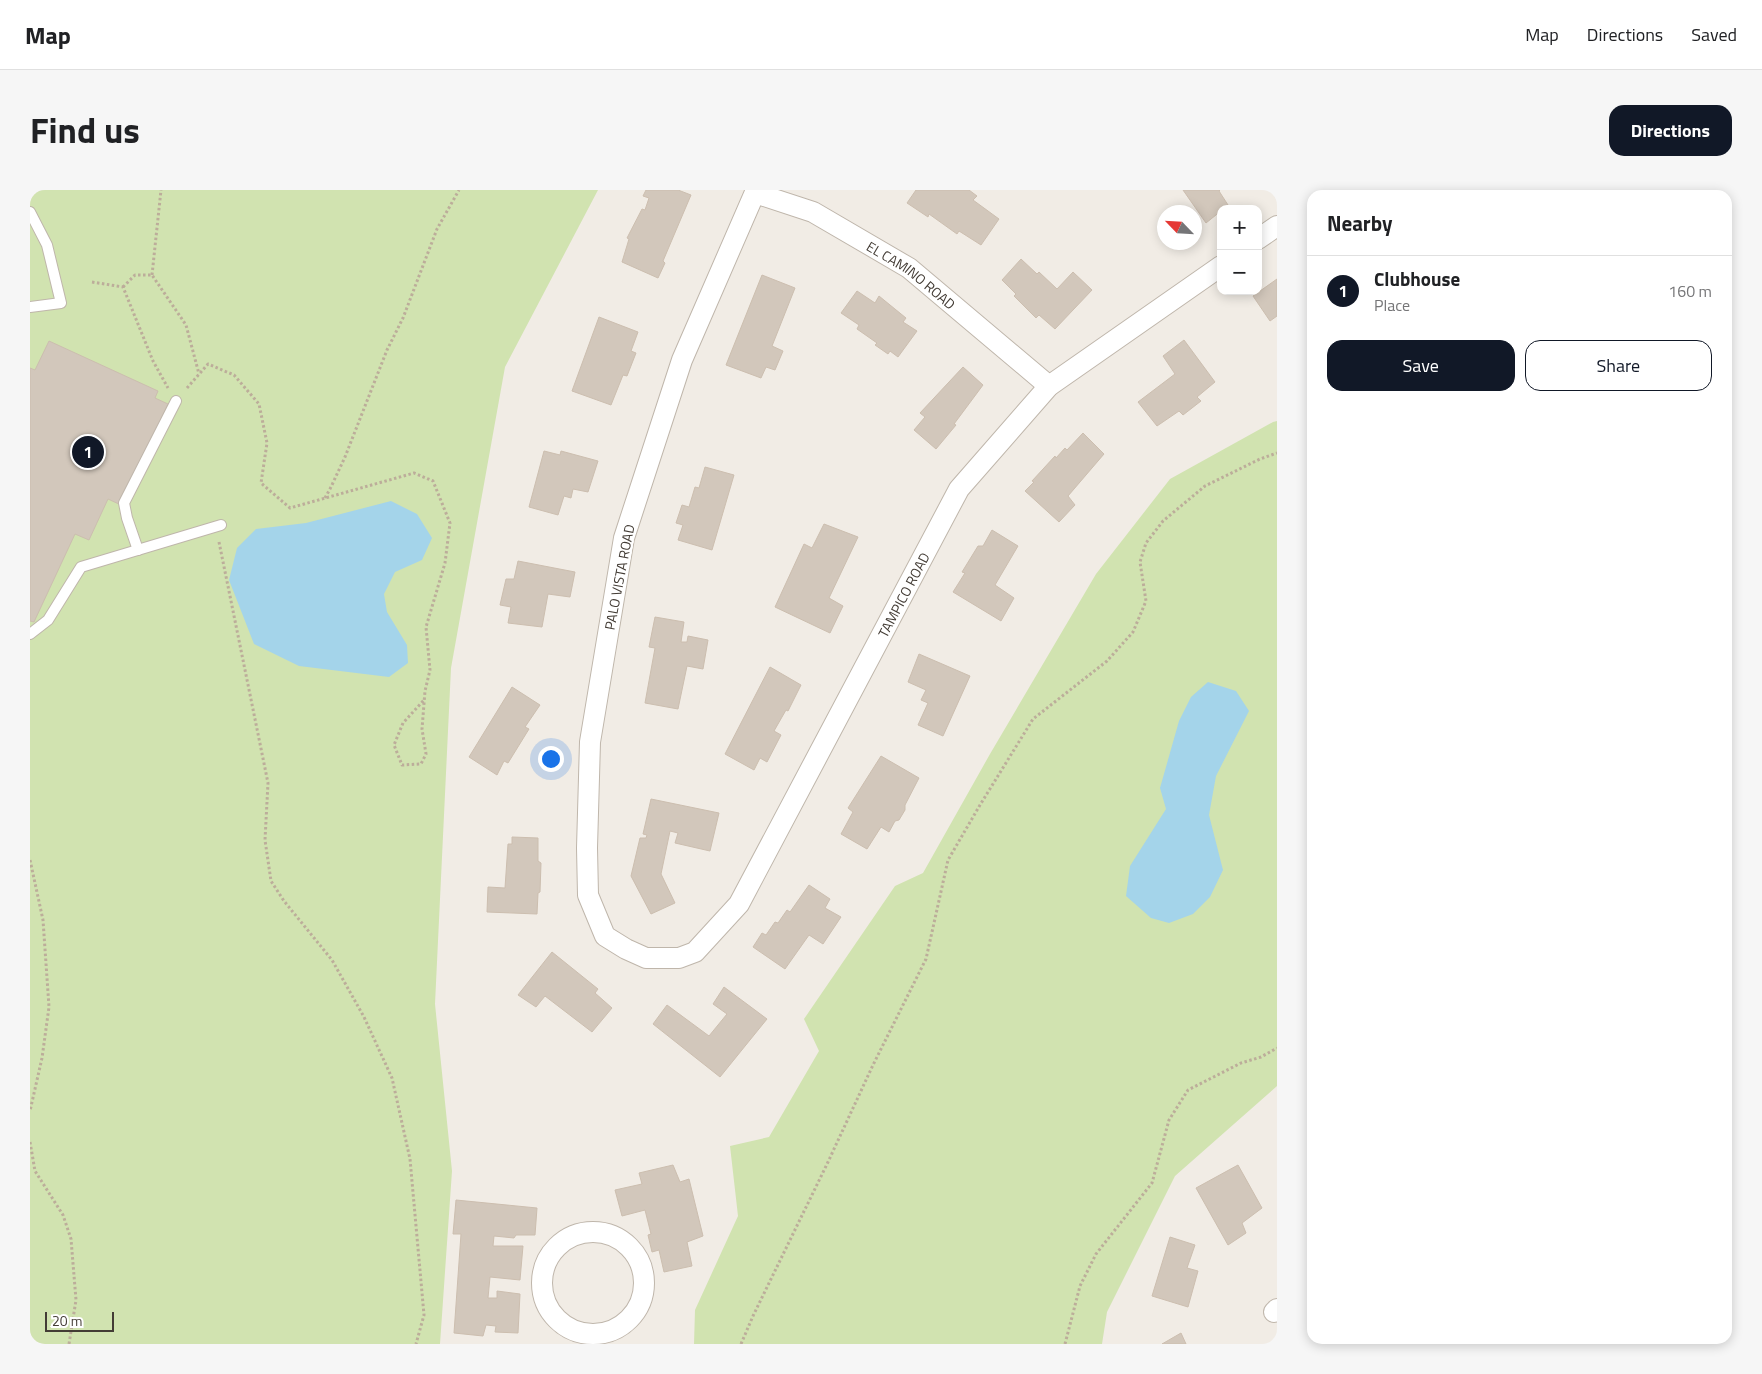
<!DOCTYPE html>
<html lang="en">
<head>
<meta charset="utf-8">
<style>
  body { margin:0; font-family:"Titillium Web",sans-serif; background:#f6f6f6; color:#202124 }
  .controls { position:absolute; right:15px; top:15px; display:grid; overflow:hidden; border-radius:10px; box-shadow:0 2px 12px #0003 }
  .controls button { width:45px; height:45px; display:grid; place-items:center; padding:0; border:0; border-bottom:1px solid #e0e0e0; background:#fff; color:#202124; font:25px sans-serif }
  .compass { position:absolute; left:1127px; top:15px; width:45px; height:45px; border-radius:50%; background:#fff; box-shadow:0 2px 12px #0003; rotate:295deg }
  .scale { position:absolute; left:15px; bottom:12px; width:69px; box-sizing:border-box; padding-left:5px; border:2px solid #433c35; border-top:0; font-size:14px; line-height:18px; white-space:nowrap; color:#433c35; -webkit-text-stroke:4px #fff; paint-order:stroke }
  .you { position:absolute; left:520px; top:568px; width:18px; height:18px; margin:-12px; border:4px solid #fff; border-radius:50%; background:#1a73e8; box-shadow:0 0 0 8px #1a73e833 }
  .badge { display:grid; place-items:center; width:32px; height:32px; border-radius:50%; background:#111827; color:#fff; font-size:16px; font-weight:700 }
  .pin { position:absolute; translate:-50% -50%; border:2px solid #fff; box-shadow:0 1px 5px #0006 }
  .list { margin:0; padding:0; list-style:none }
  h2 { display:flex; justify-content:space-between; align-items:center; height:65px; margin:0; padding:0 20px; font-size:21px }
  h2 small { font-size:16px; font-weight:400; color:#757577 }
  .list li { display:grid; grid-template-columns:32px 1fr auto; gap:15px; align-items:center; box-sizing:border-box; height:70px; padding:0 20px; border-top:1px solid #e0e0e0 }
  .list b { display:block; font-size:19px; white-space:nowrap }
  .list p { margin:0; font-size:16px; white-space:nowrap; color:#757577 }
  .list em { font-size:16px; font-style:normal; color:#757577 }
  .actions { display:flex; gap:10px; padding:15px 20px }
  .actions a { flex:1; padding:11px 0; border:1px solid #111827; border-radius:15px; text-align:center; font-size:18px; color:#111827 }
  .actions .main { background:#111827; color:#fff }
  .map { position:relative; flex:none; width:1247px; height:1154px; overflow:hidden; border-radius:15px }
  header { display:flex; align-items:center; gap:30px; box-sizing:border-box; height:70px; padding:0 25px; background:#fff; border-bottom:1px solid #e0e0e0 }
  header strong { font-size:24px }
  nav { display:flex; gap:28px; margin-inline-start:auto; font-size:18px }
  .intro { display:flex; align-items:center; justify-content:space-between; box-sizing:border-box; height:120px; padding:0 30px }
  h1 { margin:0; font-size:35px }
  .button { padding:12px 22px; border-radius:15px; background:#111827; color:#fff; font-size:18px; font-weight:700 }
  main { display:flex; gap:30px; padding:0 30px }
  aside { flex:1; background:#fff; border-radius:15px; box-shadow:0 2px 12px #0003 }
  .map>svg:first-child { display:block }
  .green { fill:#d1e3b0 }
  .water { fill:#a4d4ea }
  .building { fill:#d2c7bb; stroke:#ccbeaf }
  .lines { fill:none; stroke-linecap:round; stroke-linejoin:round }
  .lane-casing { stroke:#bfb6ab; stroke-width:12 }
  .street-casing { stroke:#bfb6ab; stroke-width:22 }
  .path { stroke:#bcad9a; stroke-width:3; stroke-dasharray:2.5 2.5; stroke-linecap:butt }
  .lane { stroke:#fff; stroke-width:10 }
  .street { stroke:#fff; stroke-width:20 }
  .labels { text-anchor:middle; dominant-baseline:central; stroke-width:4.5; stroke-linejoin:round; paint-order:stroke }
  .street-label { font-size:14px; fill:#433c35; stroke:#fff }
</style>
</head>
<body>
<header>
<strong>Map</strong>
<nav><a>Map</a><a>Directions</a><a>Saved</a></nav>
</header>
<div class="intro"><h1>Find us</h1><a class="button">Directions</a></div>
<main>
<div class="map">
<svg width="1247" height="1154" viewBox="0 0 1247 1154">
  <rect width="100%" height="100%" fill="#f1ece5"/>
  <!-- green -->
  <g class="green">
    <path d="M0 0H568L475 177 421 478 405 814 422 981 410 1154H0Z"/>
    <path d="M1247 231V896L1145 986 1077 1122 1072 1154H664L665 1120 708 1026 700 956 739 947 789 861 774 829 865 696 893 683 960 564 1066 384 1140 289 1243 232Z"/>
  </g>
  <!-- water -->
  <g class="water">
    <path d="M361 311 387 324 402 348 392 370 365 382 354 404 357 422 377 455 378 473 359 487 269 476 224 454 199 390 207 358 226 339 276 333Z"/>
    <path d="M1178 492 1206 501 1219 521 1186 586 1179 625 1193 680 1180 707 1163 724 1139 733 1121 728 1096 706 1100 676 1136 619 1130 598 1149 531 1161 507Z"/>
  </g>
  <!-- building -->
  <g class="building">
    <path d="M616 0H648L661 5 633 71 635 73 628 88 592 72 599 49 597 48 612 19 615 20 619 8 613 6Z"/>
    <path d="M886 0H939L947 6 943 10 969 29 951 55 929 41 927 44 899 24 898 27 877 13Z"/>
    <path d="M1153 0H1190L1189 1 1198 15 1191 19V21L1176 33Z"/>
    <path d="M991 69 1007 84 1009 82 1027 99 1043 82 1062 100 1025 139 1009 125 1006 128 984 106 986 104 972 90Z"/>
    <path d="M732 85 765 98 742 156 753 161 745 180 736 177 731 188 696 175Z"/>
    <path d="M1247 89V126L1240 131 1223 106Z"/>
    <path d="M827 101 845 113 849 106 876 128 873 132 887 141 868 167 860 161 858 164 845 155 847 153 827 139 829 135 811 123Z"/>
    <path d="M569 127 608 142 601 161 606 163 597 186 593 185 581 215 542 201Z"/>
    <path d="M1154 150 1185 192 1167 207 1171 211 1153 225 1149 221 1127 236 1108 212 1145 184 1133 166Z"/>
    <path d="M19 151 128 201 125 208 138 214 91 315 78 309 59 350 45 344 4 432 0 431V178L5 180Z"/>
    <path d="M933 177 953 195 924 234 926 235 906 259 884 240 895 227 890 223Z"/>
    <path d="M1053 243 1074 264 1038 306 1045 315 1029 332 995 301 1004 292 1002 291 1025 266 1026 268 1035 258 1037 260Z"/>
    <path d="M514 261 530 265 531 261 568 271 558 302 543 299 541 308 534 306 528 325 499 317Z"/>
    <path d="M675 277 704 285 682 360 648 350 653 335 646 333 652 315 659 317 665 297 669 298Z"/>
    <path d="M794 334 828 347 799 408 813 416 800 443 745 417 774 354 782 358Z"/>
    <path d="M962 340 988 356 965 395 984 408 971 431 923 402 935 383 932 382 948 356H953Z"/>
    <path d="M488 371 545 382 540 407 518 404 512 437 478 433 481 417 470 415 476 389H484Z"/>
    <path d="M625 427 654 432 651 452H657L658 446 678 450 673 479 657 476 648 519 615 513 625 458 619 457Z"/>
    <path d="M889 464 940 486 913 546 888 535 898 513 891 510 896 500 878 492Z"/>
    <path d="M740 477 771 495 758 521 756 520 744 541 751 545 737 572 730 568 724 580 695 564Z"/>
    <path d="M482 497 510 515 495 537 499 539 478 573 474 571 467 585 439 567Z"/>
    <path d="M851 566 889 588 875 615V620L869 630 865 631 859 642 851 637 837 659 811 644 823 622 818 618Z"/>
    <path d="M621 609 689 623 680 661 645 653 648 643 640 641 631 684 645 713 621 724 601 686 610 648H616L617 645 613 644Z"/>
    <path d="M482 647 508 648V671L511 673 510 702 508 703 507 724 457 722 458 697 475 698 478 654H482Z"/>
    <path d="M779 695 800 709 795 718 811 727 793 754 779 745 755 779 723 757 732 743 736 745 745 732 748 733 757 720 760 722Z"/>
    <path d="M522 762 568 799 565 803 582 818 562 842 515 806 506 817 488 805Z"/>
    <path d="M694 797 737 829 690 887 623 834 637 815 679 846 697 824 683 814Z"/>
    <path d="M643 975 650 992 659 989 673 1046 657 1052 662 1076 634 1082 629 1060 622 1062 618 1045 621 1044 615 1020 592 1026 585 1000 612 994 609 983Z"/>
    <path d="M1208 975 1232 1018 1212 1033 1216 1043 1198 1055 1166 998Z"/>
    <path d="M426 1010 507 1018 505 1045H486L484 1048 464 1046 463 1056H493L490 1090 460 1087 458 1108H467V1101L490 1104 488 1143 465 1142 466 1136 456 1135 453 1146 424 1143 431 1044H423Z"/>
    <path d="M1140 1047 1165 1055 1157 1078 1168 1081 1158 1117 1122 1106Z"/>
    <path d="M1151 1143 1156 1154H1132Z"/>
  </g>
  <g class="lines">
    <defs>
      <g id="lane">
        <path d="M0 22 17 55 31 113 0 117"/>
        <path d="M108 360 97 328 94 313 146 211"/>
        <path d="M0 444 18 430 51 377 191 335"/>
      </g>
      <g id="street">
        <path id="s1" d="M726 0 652 170 594 348 560 552 557 658 558 705 575 746 596 759 616 768H649L665 762 709 714 929 299 1019 196 1191 76"/>
        <path id="s2" d="M725 3 783 22 879 78 1019 196"/>
        <path d="M1228 49 1247 36"/>
        <circle cx="563" cy="1093" r="51"/>
        <path d="M1244 1122 1247 1119"/>
      </g>
    </defs>
    <!-- lane casing -->
    <use href="#lane" class="lane-casing"/>
    <!-- street casing -->
    <use href="#street" class="street-casing"/>
    <!-- path -->
    <g class="path">
      <path d="M122 85 131 0"/>
      <path d="M62 92 93 97 123 171 138 198"/>
      <path d="M93 97 105 85H122L156 135 169 184"/>
      <path d="M157 198 178 174 204 185 229 214 237 253 231 293 260 318 384 283 403 291 420 333 415 373 396 437 400 480 395 501 392 539 396 564 391 574 372 575 364 555 373 533 394 510"/>
      <path d="M295 308 301 297 315 267 357 160 373 128 407 39 429 0"/>
      <path d="M189 352 238 593 235 650 241 691 254 711 302 770 334 827 362 888 380 969 394 1125 386 1154"/>
      <path d="M0 670 13 730 19 817 12 868 0 921"/>
      <path d="M0 952 5 981 33 1025 41 1049 46 1110 39 1154"/>
      <path d="M711 1154 723 1126 798 972 843 875 896 769 918 670 950 615 1003 529 1077 471 1103 442 1116 411 1110 372 1116 353 1133 331 1175 296 1230 269 1247 263"/>
      <path d="M1035 1154 1050 1096 1066 1064 1122 993 1139 930 1158 900 1211 873 1231 867 1247 858"/>
    </g>
    <!-- lane -->
    <use href="#lane" class="lane"/>
    <!-- street -->
    <use href="#street" class="street"/>
  </g>
  <g class="labels">
    <!-- street labels -->
    <g class="street-label">
      <text stroke="none"><textPath href="#s2" startOffset="178">EL CAMINO ROAD</textPath></text>
      <text transform="translate(589 387) rotate(-79)">PALO VISTA ROAD</text>
      <text stroke="none"><textPath href="#s1" startOffset="1289">TAMPICO ROAD</textPath></text>
    </g>
  </g>
</svg>
<div class="controls">
<button>+</button>
<button>−</button>
</div>
<svg class="compass" viewBox="-18 -18 36 36"><path d="M0-13l5 13h-10z" fill="#e53935"/><path d="M0 13l5-13h-10z" fill="#757577"/></svg>
<div class="scale">20 m</div>
<div class="you"></div>
<div class="pin badge" style="left:58px;top:262px">1</div>
</div>
<aside>
<h2>Nearby<small></small></h2>
<ul class="list">
<li><span class="badge">1</span><div><b>Clubhouse</b><p>Place</p></div><em>160 m</em></li>
</ul>
<div class="actions"><a class="main">Save</a><a>Share</a></div>
</aside>
</main>
</body>
</html>
